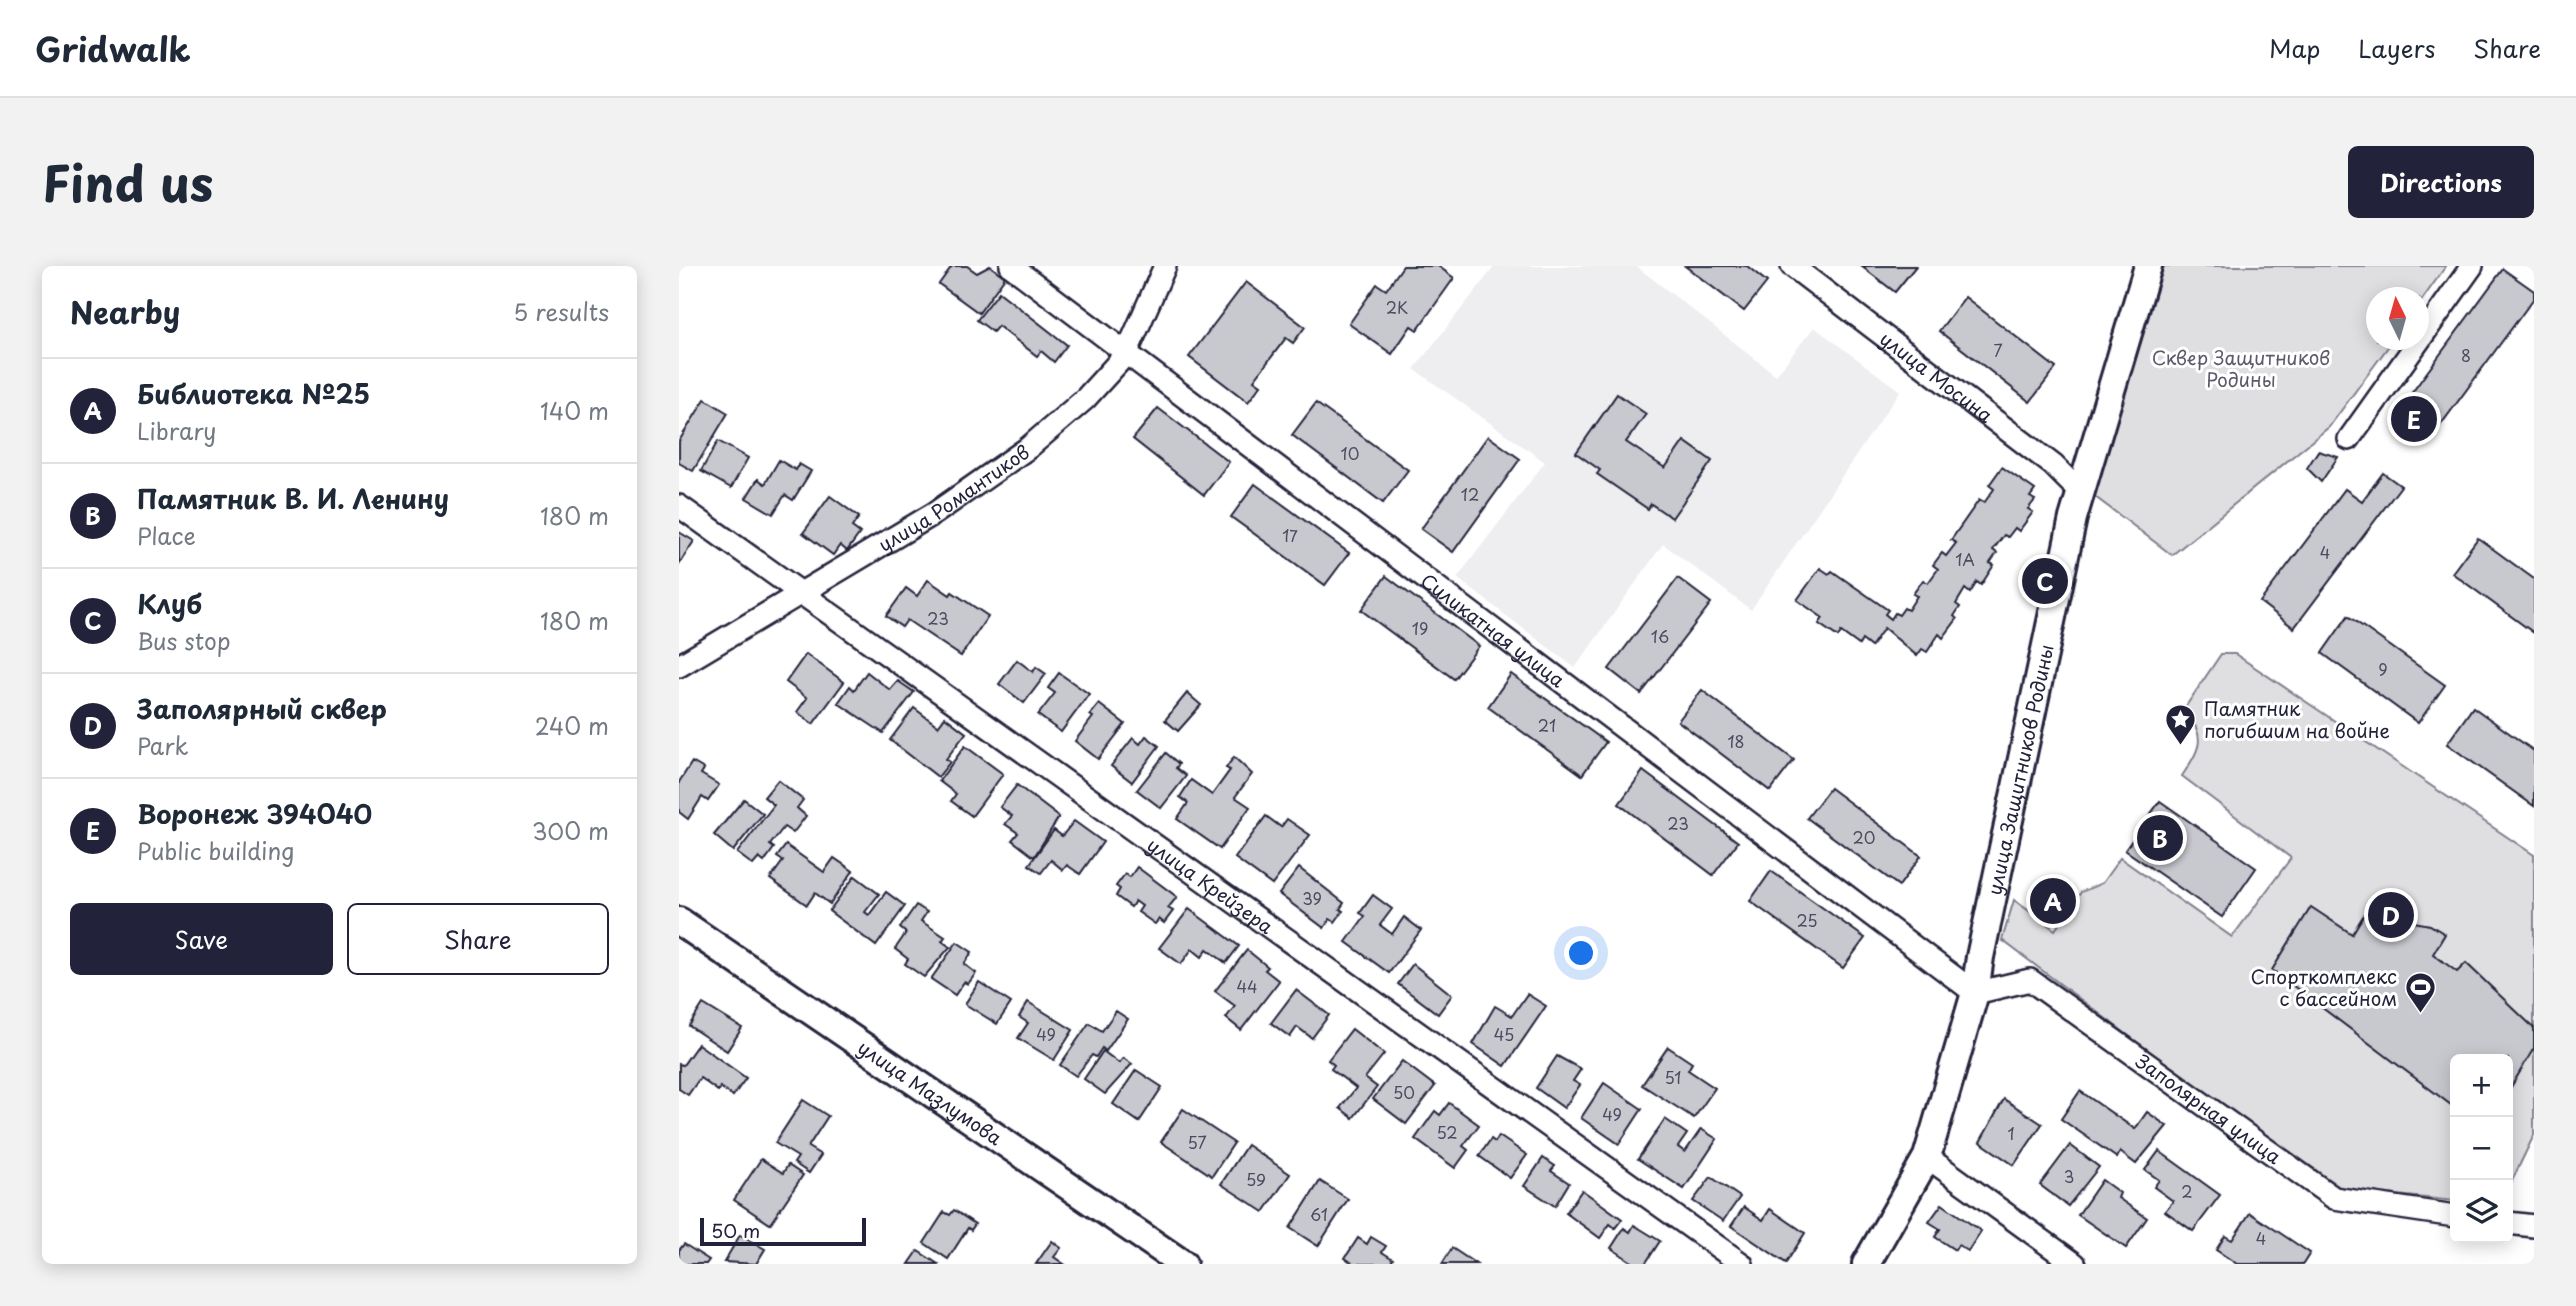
<!DOCTYPE html>
<html lang="en">
<head>
<meta charset="utf-8">
<style>
  body { margin:0; font-family:"Playpen Sans",sans-serif; background:#f2f2f3; color:#1f2937 }
  .controls { position:absolute; right:21px; bottom:21px; display:grid; overflow:hidden; border-radius:10px; box-shadow:0 4px 18px #0003 }
  .controls button { width:63px; height:63px; display:grid; place-items:center; padding:0; border:0; border-bottom:2px solid #e0e1e3; background:#fff; color:#1f2937; font:35px sans-serif }
  .compass { position:absolute; left:1687px; top:21px; width:63px; height:63px; border-radius:50%; background:#fff; box-shadow:0 4px 18px #0003; rotate:355deg }
  .scale { position:absolute; left:21px; bottom:18px; width:166px; box-sizing:border-box; padding-left:7px; border:4px solid #22223b; border-top:0; font-size:19px; line-height:24px; white-space:nowrap; color:#22223b; -webkit-text-stroke:5px #fff; paint-order:stroke }
  .you { position:absolute; left:903px; top:688px; width:24px; height:24px; margin:-18px; border:5px solid #fff; border-radius:50%; background:#1a73e8; box-shadow:0 0 0 10px #1a73e833 }
  .badge { display:grid; place-items:center; width:46px; height:46px; border-radius:50%; background:#22223b; color:#fff; font-size:23px; font-weight:700 }
  .pin { position:absolute; translate:-50% -50%; border:4px solid #fff; box-shadow:0 2px 7px #0006 }
  .list { margin:0; padding:0; list-style:none }
  h2 { display:flex; justify-content:space-between; align-items:center; height:91px; margin:0; padding:0 28px; font-size:30px }
  h2 small { font-size:23px; font-weight:400; color:#747a83 }
  .list li { display:grid; grid-template-columns:46px 1fr auto; gap:21px; align-items:center; box-sizing:border-box; height:105px; padding:0 28px; border-top:2px solid #e0e1e3 }
  .list b { display:block; font-size:26px; white-space:nowrap }
  .list p { margin:0; font-size:23px; white-space:nowrap; color:#747a83 }
  .list em { font-size:23px; font-style:normal; color:#747a83 }
  .actions { display:flex; gap:14px; padding:21px 28px }
  .actions a { flex:1; padding:16px 0; border:2px solid #22223b; border-radius:10px; text-align:center; font-size:24px; color:#22223b }
  .actions .main { background:#22223b; color:#fff }
  .icon { flex:none; width:38px; height:38px; fill:none; stroke:currentColor; stroke-width:2; stroke-linecap:round; stroke-linejoin:round }
  .map { position:relative; flex:none; width:1855px; height:998px; overflow:hidden; border-radius:10px }
  header { display:flex; align-items:center; gap:42px; box-sizing:border-box; height:98px; padding:0 35px; background:#fff; border-bottom:2px solid #e0e1e3 }
  header strong { font-size:33px }
  nav { display:flex; gap:38px; margin-inline-start:auto; font-size:24px }
  .intro { display:flex; align-items:center; justify-content:space-between; box-sizing:border-box; height:168px; padding:0 42px }
  h1 { margin:0; font-size:49px }
  .button { padding:18px 32px; border-radius:10px; background:#22223b; color:#fff; font-size:24px; font-weight:700 }
  main { display:flex; gap:42px; padding:0 42px }
  aside { flex:1; background:#fff; border-radius:10px; box-shadow:0 4px 18px #0003 }
  .map>svg:first-child { display:block }
  .built { fill:#eeeef1 }
  .green { fill:#dfdfe2; stroke:#80808e; stroke-width:2 }
  .building { fill:#c8c8cf; stroke:#22223b; stroke-width:2 }
  .lines { fill:none; stroke-linecap:round; stroke-linejoin:round }
  .minor-casing { stroke:#22223b; stroke-width:26 }
  .tertiary-casing { stroke:#22223b; stroke-width:32 }
  .minor { stroke:#fff; stroke-width:21 }
  .tertiary { stroke:#fff; stroke-width:26 }
  .labels { text-anchor:middle; dominant-baseline:central; stroke-width:6; stroke-linejoin:round; paint-order:stroke }
  .number-label { font-size:16px; fill:#4c4c60 }
  .park-label { font-size:19px; fill:#5b5b6d; stroke:#fff }
  .street-label { font-size:19px; fill:#22223b; stroke:#fff }
  .poi-label { font-size:19px; fill:#22223b; stroke:#fff; text-anchor:start }
</style>
</head>
<body>
<header>
<strong>Gridwalk</strong>
<nav><a>Map</a><a>Layers</a><a>Share</a></nav>
</header>
<div class="intro"><h1>Find us</h1><a class="button">Directions</a></div>
<main>
<aside>
<h2>Nearby<small>5 results</small></h2>
<ul class="list">
<li><span class="badge">A</span><div><b>Библиотека №25</b><p>Library</p></div><em>140 m</em></li>
<li><span class="badge">B</span><div><b>Памятник В. И. Ленину</b><p>Place</p></div><em>180 m</em></li>
<li><span class="badge">C</span><div><b>Клуб</b><p>Bus stop</p></div><em>180 m</em></li>
<li><span class="badge">D</span><div><b>Заполярный сквер</b><p>Park</p></div><em>240 m</em></li>
<li><span class="badge">E</span><div><b>Воронеж 394040</b><p>Public building</p></div><em>300 m</em></li>
</ul>
<div class="actions"><a class="main">Save</a><a>Share</a></div>
</aside>
<div class="map">
<svg width="1855" height="998" viewBox="0 0 1855 998">
  <rect width="100%" height="100%" fill="#fff"/>
  <filter id="ink" filterUnits="userSpaceOnUse"><feTurbulence type="fractalNoise" baseFrequency=".0143" numOctaves="2"/><feDisplacementMap in="SourceGraphic" scale="14" xChannelSelector="R" yChannelSelector="G"/><feConvolveMatrix kernelMatrix="1 2 1 2 8 2 1 2 1" color-interpolation-filters="sRGB"/></filter>
  <g filter="url(#ink)">
    <!-- built -->
    <path class="built" d="M816 0H957L1097 109 1135 61 1221 125 1072 344 984 278 896 402 778 312 866 196 735 103Z"/>
    <!-- green -->
    <g class="green">
      <path d="M1485 0H1767L1740 38V32H1698V74H1714L1650 161 1493 289 1415 230Z"/>
      <path d="M1542 388H1556L1855 589V869L1829 923V793H1776V935L1651 922 1323 674 1335 634 1376 664 1402 626 1423 617 1441 592 1553 671 1612 592 1503 510C1522 481 1528 472 1505 443Z"/>
    </g>
    <!-- building -->
    <g class="building">
      <path d="M273 0H288L298 7 311 0 326 11 300 47 260 18Z"/>
      <path d="M724 0H759L775 12 738 64 732 60 713 88 670 58 698 18 707 24Z"/>
      <path d="M1006 0H1068L1088 16 1065 45Z"/>
      <path d="M1182 0H1237L1216 26Z"/>
      <path d="M1824 3 1855 25V32L1752 172 1718 147Z"/>
      <path d="M567 16 626 61 614 77 607 72 575 114 582 119 569 136 510 91Z"/>
      <path d="M320 26 388 79 375 96 362 85 358 90 319 60 314 66 298 54Z"/>
      <path d="M1286 31 1377 102 1351 136 1260 65Z"/>
      <path d="M938 128 967 148 947 176 986 202 1005 175 1033 195 993 252 972 238 969 243 918 208 921 204 897 187Z"/>
      <path d="M26 133 49 147 14 205 0 197V175Z"/>
      <path d="M637 137 729 204 704 237 613 169Z"/>
      <path d="M479 142 550 196 525 229 454 173Z"/>
      <path d="M809 170 841 193 774 286 742 263Z"/>
      <path d="M39 175 69 192 52 222 22 205Z"/>
      <path d="M1639 185 1659 191 1642 216 1628 202Z"/>
      <path d="M100 194 117 204 120 198 132 205 114 234 106 229 94 248 67 232 79 213 86 218Z"/>
      <path d="M1323 201 1356 224 1351 231 1356 234 1349 243 1354 246 1340 265 1336 262 1329 271 1325 269 1314 284 1318 287 1311 297 1315 299 1302 319 1298 316 1291 327 1286 323 1277 338 1281 341 1275 350 1278 353 1264 372 1260 368 1248 386 1243 383 1238 390 1205 362 1192 381 1183 374 1180 379 1162 366 1159 371 1140 358 1144 352 1118 334 1141 302 1150 308 1153 305 1209 344 1206 348 1212 353 1216 347 1220 349 1225 342 1229 344 1238 330 1234 328 1244 314 1249 317 1259 303 1254 299 1263 287 1267 290 1277 277 1272 274 1300 234 1305 237 1315 223 1310 219Z"/>
      <path d="M1704 207 1722 220 1615 362 1581 336 1666 223 1683 235Z"/>
      <path d="M576 218 670 287 646 319 552 251Z"/>
      <path d="M151 230 180 251 173 261 181 267 168 285 161 279 154 289 124 267Z"/>
      <path d="M0 266 15 275 0 298Z"/>
      <path d="M1799 272 1855 313V367L1773 307Z"/>
      <path d="M707 310 800 380 775 413 682 344Z"/>
      <path d="M999 312 1032 337 962 428 930 403Z"/>
      <path d="M249 314 271 329 273 326 309 350 282 390 228 354 223 361 207 350 227 322 238 330Z"/>
      <path d="M1669 350 1766 419 1739 457 1643 387Z"/>
      <path d="M127 388 165 416 134 458 118 446 128 432 107 416Z"/>
      <path d="M338 394 354 406 357 401 367 408 345 437 320 418Z"/>
      <path d="M188 406 211 424 219 415 235 426 204 467 159 437 171 420 175 424Z"/>
      <path d="M380 407 410 428 382 466 359 449 376 427 369 422Z"/>
      <path d="M832 408 927 476 903 509 809 441Z"/>
      <path d="M1023 424 1115 494 1091 525 999 455Z"/>
      <path d="M508 427 522 439 499 465 486 454Z"/>
      <path d="M420 438 446 458 419 493 396 475 414 451 411 449Z"/>
      <path d="M1794 441 1855 485V540L1768 478Z"/>
      <path d="M235 442 259 460 266 451 287 467 267 493 271 496 259 511 211 474Z"/>
      <path d="M467 470 480 480 453 516 432 500 454 472 461 478Z"/>
      <path d="M286 480 324 508 293 550 272 535 277 528 260 515Z"/>
      <path d="M487 487 500 498 497 502 507 510 482 542 458 524Z"/>
      <path d="M555 491 573 508 556 531 571 541 541 583 498 553 509 537 501 531 512 514 533 529 551 504 547 502Z"/>
      <path d="M13 496 25 503 22 508 40 519 29 535 23 531 9 553 0 546V516Z"/>
      <path d="M964 505 1059 576 1034 609 940 538Z"/>
      <path d="M99 514 124 534 118 542 127 550 114 567 105 561 91 579 95 582 85 596 80 592 74 599 58 587 95 539 85 531Z"/>
      <path d="M338 519 380 551 355 591 333 574 339 567 326 558 333 550 321 541Z"/>
      <path d="M1151 522 1242 590 1220 620 1128 552Z"/>
      <path d="M65 533 84 548 54 585 35 569Z"/>
      <path d="M1481 535 1577 602 1543 651 1446 584Z"/>
      <path d="M587 550 602 561 608 553 631 569 593 619 556 592Z"/>
      <path d="M395 555 424 576 401 608 388 599 384 604 372 594 362 607 350 599 375 564 383 570Z"/>
      <path d="M107 579 145 606 155 592 174 605 151 638 136 627 128 639 91 613 104 595 98 591Z"/>
      <path d="M458 601 498 631 489 642 494 645 485 657 480 653 476 658 459 646 463 640 456 635 452 641 437 630 441 623 437 620 446 608 451 611Z"/>
      <path d="M620 602 665 637 661 643 664 645 656 656 651 653 645 662 600 628Z"/>
      <path d="M1092 605 1186 672 1164 702 1071 635Z"/>
      <path d="M176 610 200 628 186 646 190 649 207 626 226 640 197 680 150 645Z"/>
      <path d="M694 629 713 643 701 659 713 668 725 651 742 664 710 707 667 676 686 650 681 647Z"/>
      <path d="M237 639 248 646 242 655 266 671 263 675 271 681 245 711 226 698 229 693 216 683 227 667 221 662Z"/>
      <path d="M1632 641 1673 668 1686 647 1751 659 1766 668 1754 688 1778 706 1787 697 1855 762V782L1829 826V793H1776V842L1593 704Z"/>
      <path d="M510 643 560 680 547 697 528 683 523 691 513 683 502 698 480 682Z"/>
      <path d="M278 676 293 686 285 698 297 707 289 718 285 716 276 729 252 713Z"/>
      <path d="M568 684 589 701 586 704 600 715 562 764 547 752 556 740 536 725Z"/>
      <path d="M734 698 773 729 759 748 719 718Z"/>
      <path d="M300 716 332 737 318 758 286 738Z"/>
      <path d="M617 724 650 749 633 772 618 761 611 771 592 757Z"/>
      <path d="M848 728 867 740 826 800 794 778 816 740 833 750Z"/>
      <path d="M349 736 394 764 375 794 339 772 349 757 340 751Z"/>
      <path d="M24 738 63 762 48 785 10 760Z"/>
      <path d="M437 745 449 753 427 785 423 782 417 791 413 789 397 810 381 799 410 757 423 765Z"/>
      <path d="M673 763 705 788 686 812 698 821 674 852 661 842 677 822 652 803 655 799 649 794Z"/>
      <path d="M19 778 67 812 54 830 41 821 39 825 21 812 9 829 0 823V798L4 799Z"/>
      <path d="M989 781 1013 797 1009 804 1036 822 1015 852 963 819Z"/>
      <path d="M424 785 440 797 444 792 453 798 426 828 405 813Z"/>
      <path d="M878 790 902 803 894 815 901 819 885 842 857 822Z"/>
      <path d="M723 795 756 820 727 858 694 833Z"/>
      <path d="M457 804 483 821 460 856 434 838Z"/>
      <path d="M925 817 963 843 940 878 902 852Z"/>
      <path d="M1401 825 1456 863 1468 846 1488 860 1457 898 1441 886 1438 892 1382 853Z"/>
      <path d="M1325 833 1363 858 1335 899 1301 876Z"/>
      <path d="M124 834 149 850 129 881 142 889 130 907 115 897 119 891 96 877Z"/>
      <path d="M770 837 800 859 784 880 789 884 776 902 736 873 756 845 761 849Z"/>
      <path d="M504 843 555 877 533 910 482 876Z"/>
      <path d="M986 853 1008 868 999 881 1006 886 1022 863 1038 873 1005 923 959 893Z"/>
      <path d="M820 870 848 889 831 912 800 890 812 873 816 876Z"/>
      <path d="M568 879 611 908 585 946 542 918Z"/>
      <path d="M1391 879 1420 901 1389 940 1361 919Z"/>
      <path d="M1480 885 1541 929 1514 965 1486 945 1494 935 1475 921 1480 914 1466 904Z"/>
      <path d="M864 892 876 900 872 905 890 917 876 940 845 920Z"/>
      <path d="M82 893 104 907 109 899 124 909 91 958 55 934Z"/>
      <path d="M1032 911 1061 931 1044 955 1014 935Z"/>
      <path d="M1423 914 1441 927 1439 932 1468 952 1447 982 1399 949Z"/>
      <path d="M641 915 669 933 639 980 611 962Z"/>
      <path d="M903 924 943 953 936 962 931 958 921 972 887 947Z"/>
      <path d="M1263 938 1302 965 1289 985 1279 979 1276 984 1256 971 1261 963 1250 956Z"/>
      <path d="M1065 941 1084 954 1091 943 1126 967 1107 997 1052 960Z"/>
      <path d="M275 944 296 958 292 964 289 962 269 993 245 977 265 946 271 949Z"/>
      <path d="M1571 947 1631 987 1624 998H1558L1537 984 1546 970 1553 974Z"/>
      <path d="M955 959 981 975 966 998H956L932 982 945 962 951 966Z"/>
      <path d="M61 969 86 983 77 998 45 996Z"/>
      <path d="M692 971 707 980 703 986 714 993 711 998H675L666 992 679 972 688 978Z"/>
      <path d="M373 975 382 982 375 991 385 998H357Z"/>
      <path d="M5 978 30 994 27 998H0V984Z"/>
      <path d="M773 982 797 998H763Z"/>
      <path d="M239 985 259 998H230Z"/>
    </g>
    <g class="lines">
      <defs>
        <g id="minor">
          <path id="s1" d="M332 0 1296 727 1351 714 1655 932 1776 950"/>
          <path id="s2" d="M1113 0 1374 199 1400 225"/>
          <path d="M1670 173 1793 0"/>
          <path id="s3" d="M0 240 1063 998"/>
          <path id="s4" d="M0 400 256 247 349 182 406 133 447 88 486 0"/>
          <path d="M1248 891 1396 998"/>
          <path d="M1829 957 1855 960"/>
        </g>
        <g id="tertiary">
          <path id="s5" d="M0 655 504 998"/>
          <path id="s6" d="M1187 998 1248 891 1296 727 1301 691 1394 252 1469 0"/>
        </g>
      </defs>
      <!-- minor casing -->
      <use href="#minor" class="minor-casing"/>
      <!-- tertiary casing -->
      <use href="#tertiary" class="tertiary-casing"/>
      <!-- minor -->
      <use href="#minor" class="minor"/>
      <!-- tertiary -->
      <use href="#tertiary" class="tertiary"/>
    </g>
  </g>
  <!-- icons -->
  <defs>
    <symbol id="sight-pin" viewBox="-11 -11 22 30"><path d="M0 17L-7.5 6A9.5 9.5 0 1 1 7.5 6Z" fill="#22223b" stroke="#fff"/><path d="M0-6L1.8-2.2L6-1.7L2.9 1.2L3.7 5.4L0 3.3L-3.7 5.4L-2.9 1.2L-6-1.7L-1.8-2.2Z" fill="#fff"/></symbol>
    <symbol id="stadium-pin" viewBox="-11 -11 22 30"><path d="M0 17L-7.5 6A9.5 9.5 0 1 1 7.5 6Z" fill="#22223b" stroke="#fff"/><path d="M0-5a6.5 5 0 1 0 0 10a6.5 5 0 1 0 0-10ZM-3.5-1.8h7v3.6h-7Z" fill="#fff"/></symbol>
  </defs>
  <g fill-rule="evenodd">
    <use href="#sight-pin" x="1484" y="436" width="35" height="47"/>
    <use href="#stadium-pin" x="1724" y="704" width="35" height="47"/>
  </g>
  <g class="labels">
    <!-- number labels -->
    <g class="number-label">
      <text x="718" y="41">2К</text>
      <text x="1319" y="84">7</text>
      <text x="1787" y="89">8</text>
      <text x="671" y="187">10</text>
      <text x="791" y="228">12</text>
      <text x="611" y="269">17</text>
      <text x="1646" y="286">4</text>
      <text x="1286" y="293">1А</text>
      <text x="259" y="352">23</text>
      <text x="741" y="362">19</text>
      <text x="981" y="370">16</text>
      <text x="1704" y="403">9</text>
      <text x="868" y="459">21</text>
      <text x="1057" y="475">18</text>
      <text x="999" y="557">23</text>
      <text x="1185" y="571">20</text>
      <text x="633" y="632">39</text>
      <text x="1128" y="654">25</text>
      <text x="568" y="720">44</text>
      <text x="367" y="768">49</text>
      <text x="825" y="768">45</text>
      <text x="994" y="811">51</text>
      <text x="725" y="826">50</text>
      <text x="933" y="848">49</text>
      <text x="768" y="866">52</text>
      <text x="1332" y="867">1</text>
      <text x="518" y="876">57</text>
      <text x="1390" y="910">3</text>
      <text x="577" y="913">59</text>
      <text x="1508" y="925">2</text>
      <text x="640" y="948">61</text>
      <text x="1582" y="972">4</text>
    </g>
    <!-- park labels -->
    <g class="park-label">
      <text x="1562" y="91">Сквер Защитников<tspan x="1562" dy="22">Родины</tspan></text>
    </g>
    <!-- street labels -->
    <g class="street-label">
      <text stroke="none"><textPath href="#s2" startOffset="182">улица Мосина</textPath></text>
      <text stroke="none"><textPath href="#s4" startOffset="322">улица Романтиков</textPath></text>
      <text stroke="none"><textPath href="#s1" startOffset="604">Силикатная улица</textPath></text>
      <text stroke="none"><textPath href="#s6" startOffset="522">улица Защитников Родины</textPath></text>
      <text stroke="none"><textPath href="#s3" startOffset="653">улица Крейзера</textPath></text>
      <text stroke="none"><textPath href="#s5" startOffset="304">улица Мазлумова</textPath></text>
      <text stroke="none"><textPath href="#s1" startOffset="1484">Заполярная улица</textPath></text>
    </g>
    <!-- poi labels -->
    <g class="poi-label">
      <text x="1525" y="442">Памятник<tspan x="1525" dy="22">погибшим на войне</tspan></text>
      <text x="1718" y="710" text-anchor="end">Спорткомплекс<tspan x="1718" dy="22">с бассейном</tspan></text>
    </g>
  </g>
</svg>
<div class="controls">
<button>+</button>
<button>−</button>
<button><svg class="icon" aria-label="layers" viewBox="0 0 24 24"><path d="M12 4l9 5-9 5-9-5zM3 14l9 5 9-5"/></svg></button>
</div>
<svg class="compass" viewBox="-18 -18 36 36"><path d="M0-13l5 13h-10z" fill="#e53935"/><path d="M0 13l5-13h-10z" fill="#747a83"/></svg>
<div class="scale">50 m</div>
<div class="you"></div>
<div class="pin badge" style="left:1374px;top:635px">A</div>
<div class="pin badge" style="left:1481px;top:572px">B</div>
<div class="pin badge" style="left:1366px;top:315px">C</div>
<div class="pin badge" style="left:1712px;top:649px">D</div>
<div class="pin badge" style="left:1735px;top:153px">E</div>
</div>
</main>
</body>
</html>
